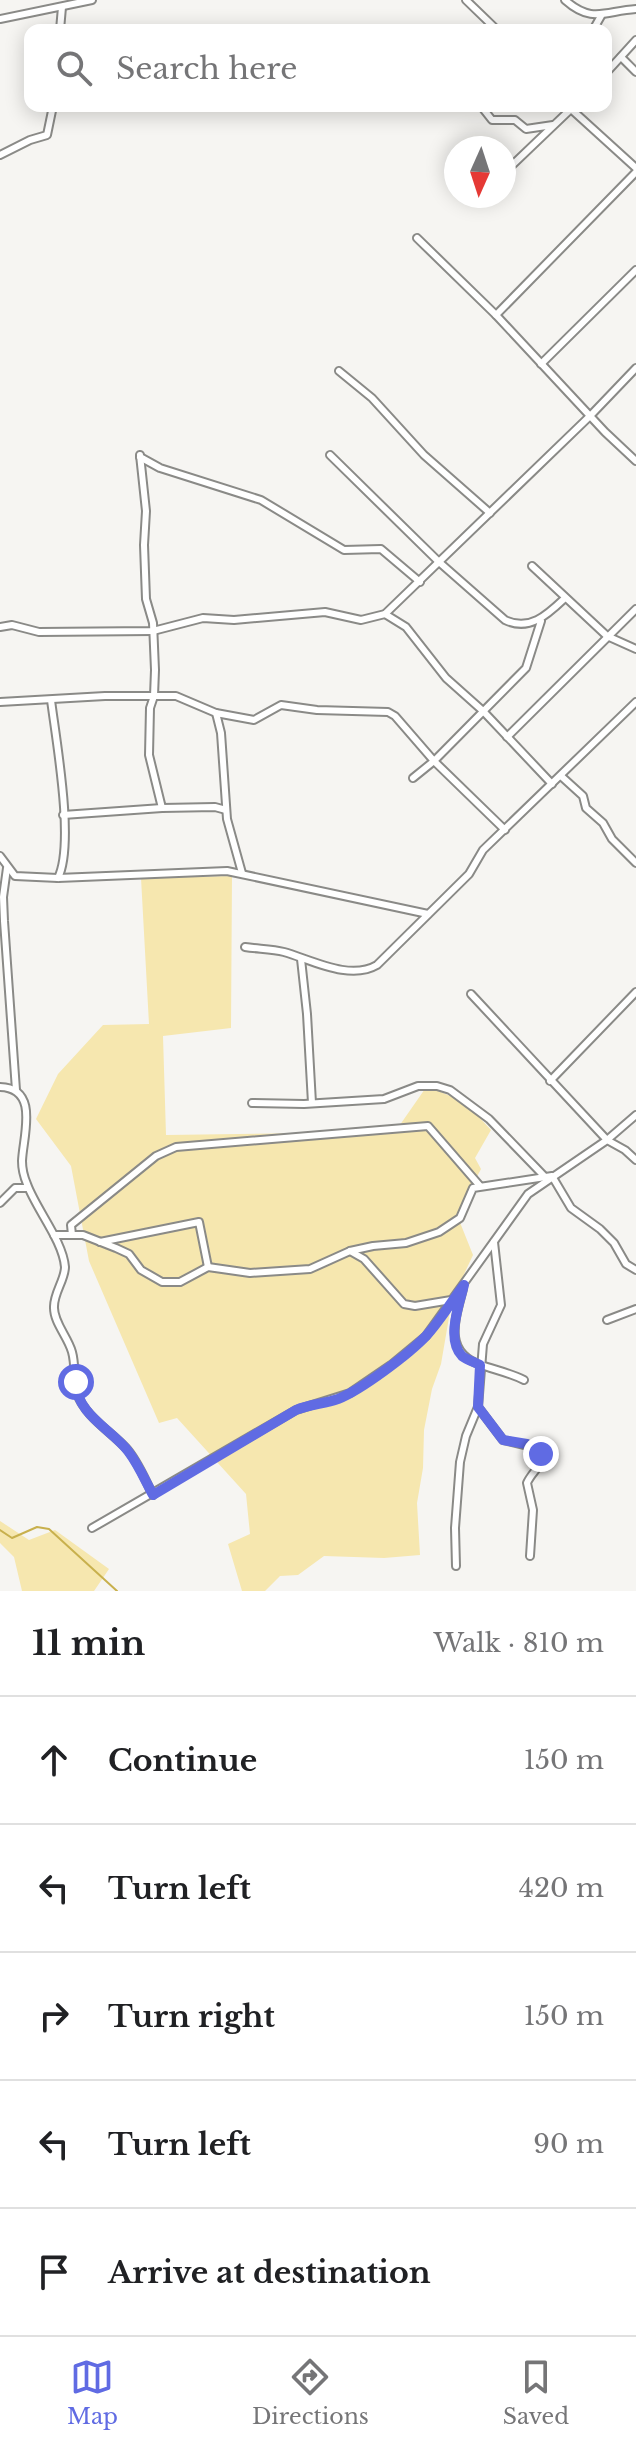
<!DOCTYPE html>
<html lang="en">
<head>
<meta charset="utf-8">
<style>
  body { margin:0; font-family:"Libre Baskerville",serif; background:#f6f6f6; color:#202124 }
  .compass { position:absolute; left:444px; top:136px; width:72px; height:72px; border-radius:50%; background:#fff; box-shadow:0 4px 20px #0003; rotate:183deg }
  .stop { position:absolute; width:24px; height:24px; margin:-18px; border:6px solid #606be3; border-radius:50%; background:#fff }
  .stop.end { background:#606be3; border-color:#fff; box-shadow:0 2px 8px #0008 }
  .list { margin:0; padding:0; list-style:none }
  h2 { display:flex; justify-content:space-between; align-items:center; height:104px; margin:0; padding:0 32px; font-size:34px }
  h2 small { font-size:26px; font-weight:400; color:#757577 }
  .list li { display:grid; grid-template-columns:52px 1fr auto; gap:24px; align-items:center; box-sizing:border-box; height:128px; padding:0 32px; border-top:2px solid #e0e0e0 }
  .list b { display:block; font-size:30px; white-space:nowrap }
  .list em { font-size:26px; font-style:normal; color:#757577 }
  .icon { flex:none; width:44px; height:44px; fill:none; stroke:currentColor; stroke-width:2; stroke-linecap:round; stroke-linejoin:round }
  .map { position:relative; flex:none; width:636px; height:1591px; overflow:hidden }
  .search { position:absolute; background:#fff; box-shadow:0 4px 20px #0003; left:24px; right:24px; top:24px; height:88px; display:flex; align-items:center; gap:20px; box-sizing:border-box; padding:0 28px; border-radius:16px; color:#757577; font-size:30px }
  .sheet { height:744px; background:#fff }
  nav { display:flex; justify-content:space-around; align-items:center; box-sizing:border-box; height:112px; border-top:2px solid #e0e0e0; background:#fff; font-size:22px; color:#757577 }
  nav a { display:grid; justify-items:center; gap:4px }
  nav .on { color:#606be3 }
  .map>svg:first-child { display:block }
  .green { fill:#f6e7af }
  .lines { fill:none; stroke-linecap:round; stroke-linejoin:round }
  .stream { stroke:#c8b04d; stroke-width:2 }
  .street-casing { stroke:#8a8a87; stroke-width:10 }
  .street { stroke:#fff; stroke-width:6 }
  .route { stroke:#606be3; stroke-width:10 }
</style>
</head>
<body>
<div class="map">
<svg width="636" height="1591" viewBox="0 0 636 1591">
  <rect width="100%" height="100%" fill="#f6f5f2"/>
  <!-- green -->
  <g class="green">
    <path d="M232 876 231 1028 163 1036 166 1135 395 1132 427 1086 466 1103 491 1130 475 1158 481 1169 457 1215 473 1255 452 1300 441 1364 432 1389 424 1430 423 1468 417 1503 420 1555 384 1558 324 1556 298 1575 280 1576 265 1591H242L228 1544 250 1534 246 1494 177 1418 159 1423 89 1261 71 1166 36 1119 58 1074 103 1025 149 1024 141 878Z"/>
    <path d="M0 1521 29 1540 55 1530 109 1569 94 1591H22L14 1557 0 1543Z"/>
  </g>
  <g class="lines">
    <!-- stream -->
    <path class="stream" d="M0 1530 12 1538 37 1527 49 1529 117 1591"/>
    <defs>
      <g id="street">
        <path d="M466 0 497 30"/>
        <path d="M565 0C592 24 605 11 636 9"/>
        <path d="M0 19 92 0"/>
        <path d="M60 30 62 7"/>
        <path d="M593 30 601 16"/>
        <path d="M621 57 636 72"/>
        <path d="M606 73 636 40"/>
        <path d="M481 106 492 120H515L526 129 553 125"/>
        <path d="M571 109 636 168"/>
        <path d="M0 155 30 140 47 135 53 106"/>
        <path d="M504 173 574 106"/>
        <path d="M474 202 480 196"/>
        <path d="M417 238 496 315 605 432 636 461"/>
        <path d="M496 315 636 172"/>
        <path d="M541 364 636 270"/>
        <path d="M339 371 372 398 424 455 490 513"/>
        <path d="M140 455 146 511 144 545 146 599 153 623 155 670 154 696 150 708 149 755 162 808 215 807 226 810"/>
        <path d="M330 455 439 562 505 620C530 632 548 614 565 598"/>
        <path d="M140 457 160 468 261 500 344 550 381 549 420 582"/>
        <path d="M532 566 607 636 636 649"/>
        <path d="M385 614 406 627 446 678 483 711 552 784"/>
        <path d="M0 627 12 625 39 632 153 631 203 618 234 620 325 612 361 620 385 614 591 415 636 368"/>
        <path d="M51 700C56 740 75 844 58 878"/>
        <path d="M0 702 105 696H176L216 713 254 720 281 705 317 710 388 712 395 716 434 761 505 830"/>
        <path d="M216 713 221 733 227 819 242 873"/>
        <path d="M507 737 636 609"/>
        <path d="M561 776 583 796 586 808 603 823 612 839 636 863"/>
        <path d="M413 778 434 761 526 668 541 621"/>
        <path d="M63 815 162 808"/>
        <path d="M0 856 15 876 58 878 227 871 428 914"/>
        <path d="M7 868 3 897 4 921 16 1090"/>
        <path d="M245 947C258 949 272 949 284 952 312 960 350 981 377 965L469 874 483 850 636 702"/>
        <path d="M301 959 307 1014 312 1103"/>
        <path d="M471 994 607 1140 625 1150 636 1160"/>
        <path d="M550 1081 636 992"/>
        <path d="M0 1087C40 1088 23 1136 22 1161 22 1169 24 1177 27 1184 36 1209 63 1241 65 1267 65 1280 53 1294 54 1308 54 1323 68 1337 72 1352 76 1366 73 1381 77 1394 86 1417 110 1431 126 1448 138 1461 145 1480 153 1495"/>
        <path d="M252 1103 304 1104 384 1099 418 1086H437L450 1090 489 1119 545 1177"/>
        <path d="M0 1203 15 1188H28"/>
        <path d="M54 1235H83L116 1248 129 1254 141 1270 162 1282H180L208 1267 250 1273 310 1269 350 1251 373 1246 406 1243 439 1232 460 1218 473 1188 552 1176 571 1208 600 1229 614 1243 626 1264 636 1270"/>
        <path d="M72 1235 71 1225 156 1156 176 1147 428 1126 480 1186"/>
        <path d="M100 1242 199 1222 208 1267"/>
        <path d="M350 1251 364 1259 404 1304 415 1306 451 1300"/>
        <path d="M463 1289C455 1320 443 1352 481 1365 496 1370 510 1373 524 1380"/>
        <path d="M607 1320 636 1309"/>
        <path d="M478 1407 503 1440 536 1448C549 1463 533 1469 527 1483L533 1510 530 1556"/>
        <path d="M92 1528 296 1410 350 1393 391 1365 426 1336 528 1194 607 1140 636 1115"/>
        <path d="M456 1566 455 1528 460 1462 466 1436 478 1407 483 1344 501 1305 494 1242"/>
      </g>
    </defs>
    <!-- street casing -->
    <use href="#street" class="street-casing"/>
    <!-- street -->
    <use href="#street" class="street"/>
  </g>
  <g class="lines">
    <!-- route -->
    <path class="route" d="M76 1382C76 1414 111 1429 128 1451 138 1464 145 1480 153 1495L296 1410C310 1404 324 1404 338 1399 361 1390 409 1354 426 1336 440 1321 451 1302 464 1285 459 1304 446 1340 462 1356 467 1360 474 1362 480 1365L478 1407 503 1440 527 1444 541 1454"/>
  </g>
</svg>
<svg class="compass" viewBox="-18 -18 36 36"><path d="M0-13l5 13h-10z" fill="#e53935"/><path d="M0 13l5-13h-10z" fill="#757577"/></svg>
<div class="stop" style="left:76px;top:1382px"></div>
<div class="stop end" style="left:541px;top:1454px"></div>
<div class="search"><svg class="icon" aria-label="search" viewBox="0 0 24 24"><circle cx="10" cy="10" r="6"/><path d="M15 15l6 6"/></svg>Search here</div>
</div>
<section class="sheet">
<h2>11 min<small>Walk · 810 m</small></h2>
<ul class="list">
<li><svg class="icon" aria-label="ahead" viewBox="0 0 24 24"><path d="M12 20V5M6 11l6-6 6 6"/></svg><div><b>Continue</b></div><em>150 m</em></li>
<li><svg class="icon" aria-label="left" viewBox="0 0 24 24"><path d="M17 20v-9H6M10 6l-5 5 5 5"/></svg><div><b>Turn left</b></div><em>420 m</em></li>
<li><svg class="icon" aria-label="right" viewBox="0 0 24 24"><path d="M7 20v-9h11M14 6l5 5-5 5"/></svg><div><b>Turn right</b></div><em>150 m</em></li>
<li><svg class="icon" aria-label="left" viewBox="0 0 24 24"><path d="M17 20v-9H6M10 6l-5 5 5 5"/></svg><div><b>Turn left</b></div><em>90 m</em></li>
<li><svg class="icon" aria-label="arrive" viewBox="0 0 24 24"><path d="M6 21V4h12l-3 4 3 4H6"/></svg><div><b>Arrive at destination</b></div></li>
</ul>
</section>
<nav>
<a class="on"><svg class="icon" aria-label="map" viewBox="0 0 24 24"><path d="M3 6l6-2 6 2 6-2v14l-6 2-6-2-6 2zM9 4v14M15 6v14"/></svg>Map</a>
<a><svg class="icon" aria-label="directions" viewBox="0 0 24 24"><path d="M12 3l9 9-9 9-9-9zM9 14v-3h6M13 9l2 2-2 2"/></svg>Directions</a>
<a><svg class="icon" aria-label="saved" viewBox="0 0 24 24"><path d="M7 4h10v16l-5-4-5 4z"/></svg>Saved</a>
</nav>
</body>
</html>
